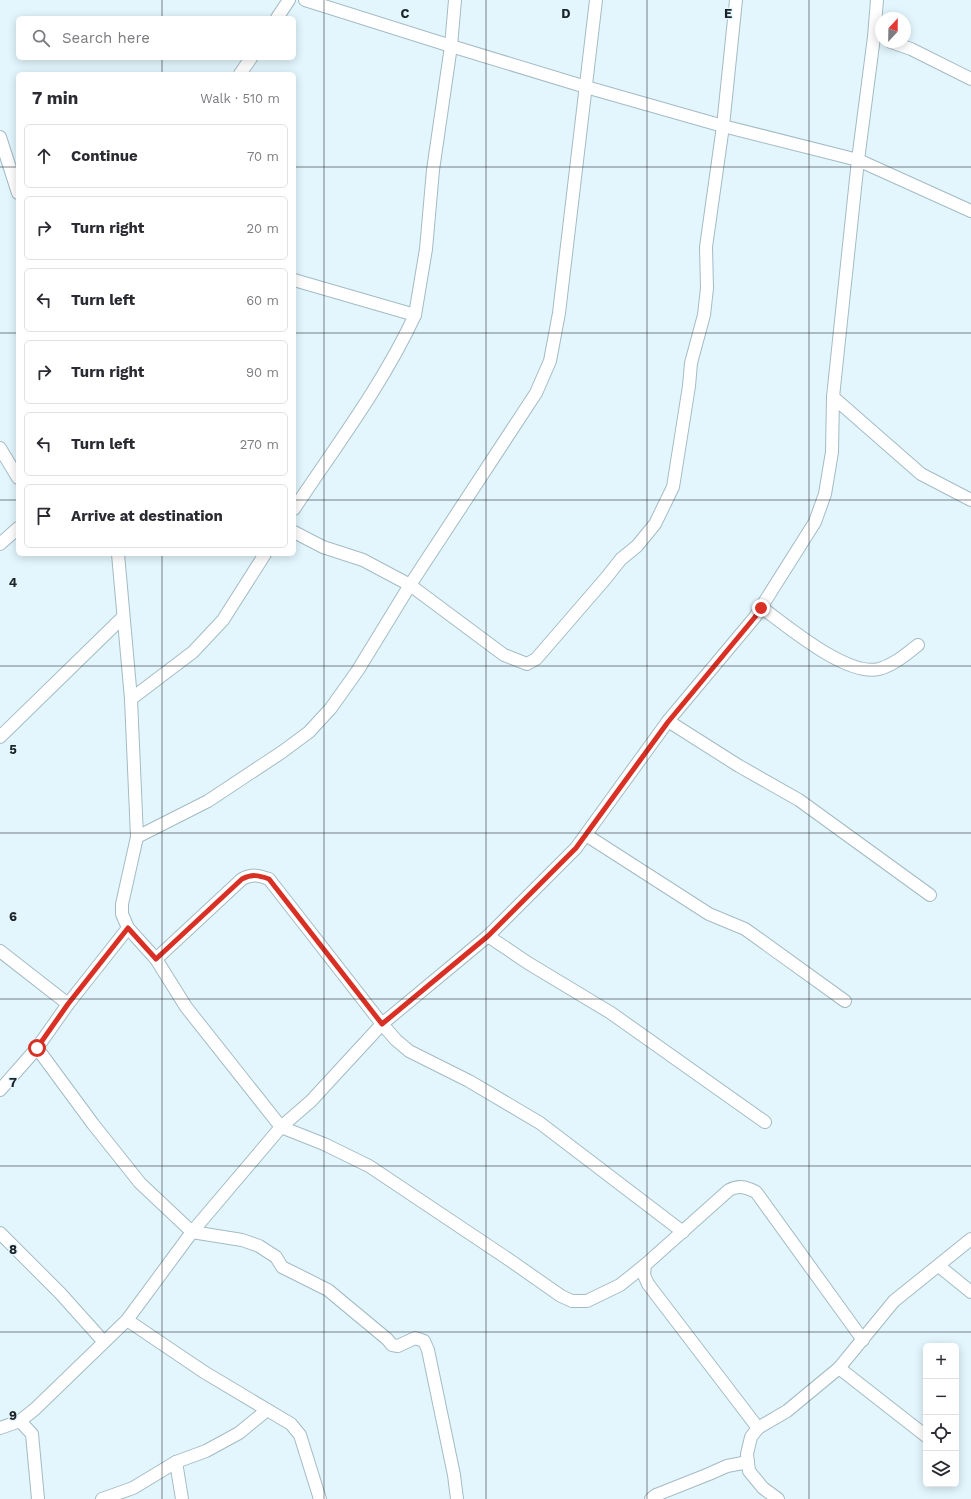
<!DOCTYPE html>
<html lang="en">
<head>
<meta charset="utf-8">
<style>
  body { margin:0; font-family:"Work Sans",sans-serif; background:#f7f7f7; color:#2b2b33 }
  .controls { position:absolute; right:12px; bottom:12px; display:grid; overflow:hidden; border-radius:6px; box-shadow:0 2px 10px #0003 }
  .controls button { width:36px; height:36px; display:grid; place-items:center; padding:0; border:0; border-bottom:1px solid #e1e1e2; background:#fff; color:#2b2b33; font:20px sans-serif }
  .compass { position:absolute; left:875px; top:12px; width:36px; height:36px; border-radius:50%; background:#fff; box-shadow:0 2px 10px #0003; rotate:22deg }
  .stop { position:absolute; width:12px; height:12px; margin:-9px; border:3px solid #d93025; border-radius:50%; background:#fff }
  .stop.end { background:#d93025; border-color:#fff; box-shadow:0 1px 4px #0008 }
  .list { margin:0; padding:0; list-style:none }
  h2 { display:flex; justify-content:space-between; align-items:center; height:52px; margin:0; padding:0 16px; font-size:17px }
  h2 small { font-size:13px; font-weight:400; color:#7c7c81 }
  .list li { display:grid; grid-template-columns:26px 1fr auto; gap:12px; align-items:center; box-sizing:border-box; height:64px; margin:0 8px 8px; padding:0 8px; border:1px solid #e1e1e2; border-radius:6px }
  .list b { display:block; font-size:15px; white-space:nowrap }
  .list em { font-size:13px; font-style:normal; color:#7c7c81 }
  .icon { flex:none; width:22px; height:22px; fill:none; stroke:currentColor; stroke-width:2; stroke-linecap:round; stroke-linejoin:round }
  .map { position:relative; flex:none; width:971px; height:1499px; overflow:hidden }
  .search { position:absolute; background:#fff; box-shadow:0 2px 10px #0003; left:16px; top:16px; width:280px; height:44px; display:flex; align-items:center; gap:10px; box-sizing:border-box; padding:0 14px; border-radius:6px; color:#7c7c81; font-size:15px }
  .panel { position:absolute; background:#fff; box-shadow:0 2px 10px #0003; left:16px; top:72px; width:280px; height:484px; border-radius:6px }
  .map>svg:first-child { display:block }
  .lines { fill:none; stroke-linecap:round; stroke-linejoin:round }
  .street-casing { stroke:#a4bbc4; stroke-width:14 }
  .street { stroke:#fff; stroke-width:12 }
  .route { stroke:#d93025; stroke-width:5 }
  .grid { fill:none; stroke:#1b2327; stroke-width:1; stroke-opacity:0.55 }
  .grid-label { font-size:13px; text-anchor:middle; font-weight:bold; fill:#1b2327; stroke:#e3f6fd; stroke-width:3; stroke-linejoin:round; paint-order:stroke }
</style>
</head>
<body>
<div class="map">
<svg width="971" height="1499" viewBox="0 0 971 1499">
  <rect width="100%" height="100%" fill="#e3f6fd"/>
  <g class="lines">
    <defs>
      <g id="street">
        <path d="M305 0 451 46 433 170 426 249 415 315"/>
        <path d="M455 0 451 46 586 87 723 126 858 160 971 211"/>
        <path d="M277 18 289 0"/>
        <path d="M891 42 911 49 971 79"/>
        <path d="M240 74 251 58"/>
        <path d="M0 137 18 193"/>
        <path d="M294 280 415 315C383 384 336 446 294 509"/>
        <path d="M833 397 921 474 971 500"/>
        <path d="M0 448 18 478"/>
        <path d="M294 532 323 547 363 560 410 585 504 655 527 664 536 659 606 578 621 559 637 546 655 524 673 487 689 386 691 363 704 315 707 288 706 247 723 126 736 0"/>
        <path d="M0 544 18 528"/>
        <path d="M118 554 131 699 137 837 122 904V914L128 928 156 959 186 1007 281 1127 324 1144 369 1166 511 1261 561 1296 572 1301H587L620 1285 645 1265 729 1190C739 1185 746 1187 756 1192L863 1340"/>
        <path d="M761 607C787 626 847 677 879 669 894 665 906 654 918 645"/>
        <path d="M131 699 193 652 223 620 265 554"/>
        <path d="M668 721 739 766 799 800 930 895"/>
        <path d="M0 737 123 617"/>
        <path d="M586 835 709 914 745 929 845 1001"/>
        <path d="M137 837 208 801 282 752 309 732 331 708 358 670 410 585 536 393 550 361 559 313 596 0"/>
        <path d="M488 936 528 963 611 1013 765 1122"/>
        <path d="M0 951 68 1004 128 928"/>
        <path d="M156 959 242 879C252 874 258 875 269 879L382 1024 396 1040 409 1051 469 1081 540 1123 683 1232"/>
        <path d="M37 1048 93 1124 140 1183 192 1232 242 1240 259 1246 276 1257 282 1267 328 1290 387 1339 392 1345 398 1346 415 1338 424 1341 428 1350 454 1475 457 1499"/>
        <path d="M0 1090 37 1048 68 1004"/>
        <path d="M0 1233 60 1293 104 1342"/>
        <path d="M645 1265 644 1275 648 1284 758 1428"/>
        <path d="M939 1266 971 1292"/>
        <path d="M127 1320 204 1372 291 1424 300 1435 320 1499"/>
        <path d="M839 1368 926 1436"/>
        <path d="M20 1421 32 1434 38 1499"/>
        <path d="M0 1428 20 1421 35 1409 127 1320 192 1232 281 1127 311 1101 382 1024 488 936 576 848 668 721 755 617 815 522 825 494 832 452 833 397 858 160 874 37 877 0"/>
        <path d="M176 1462 182 1499"/>
        <path d="M102 1499 133 1488 176 1462 206 1451 239 1433 267 1410"/>
        <path d="M651 1499 656 1495 709 1474 727 1466 748 1462"/>
        <path d="M778 1499 763 1488 749 1471 747 1454 751 1437 758 1428 787 1411 839 1368 894 1301 971 1239"/>
      </g>
    </defs>
    <!-- street casing -->
    <use href="#street" class="street-casing"/>
    <!-- street -->
    <use href="#street" class="street"/>
  </g>
  <g class="lines">
    <!-- route -->
    <path class="route" d="M37 1048 68 1004 128 928 156 959 242 879C252 874 258 875 269 879L382 1024 488 936 576 848 668 722 755 617 761 608"/>
  </g>
  <!-- grid -->
  <path class="grid" d="M162 0V18M324 0V1499M486 0V1499M647 0V1499M809 0V1499M162 58V74M0 167H18M294 167H971M0 333H18M294 333H971M0 500H18M294 500H971M162 554V1499M0 666H971M0 833H971M0 999H971M0 1166H971M0 1332H971"/>
  <g class="grid-label">
    <text x="405" y="18">C</text>
    <text x="566" y="18">D</text>
    <text x="728" y="18">E</text>
    <text x="13" y="587">4</text>
    <text x="13" y="754">5</text>
    <text x="13" y="921">6</text>
    <text x="13" y="1087">7</text>
    <text x="13" y="1254">8</text>
    <text x="13" y="1420">9</text>
  </g>
</svg>
<div class="controls">
<button>+</button>
<button>−</button>
<button><svg class="icon" aria-label="locate" viewBox="0 0 24 24"><circle cx="12" cy="12" r="6"/><path d="M12 2v4M12 18v4M2 12h4M18 12h4"/></svg></button>
<button><svg class="icon" aria-label="layers" viewBox="0 0 24 24"><path d="M12 4l9 5-9 5-9-5zM3 14l9 5 9-5"/></svg></button>
</div>
<svg class="compass" viewBox="-18 -18 36 36"><path d="M0-13l5 13h-10z" fill="#e53935"/><path d="M0 13l5-13h-10z" fill="#7c7c81"/></svg>
<div class="stop" style="left:37px;top:1048px"></div>
<div class="stop end" style="left:761px;top:608px"></div>
<div class="search"><svg class="icon" aria-label="search" viewBox="0 0 24 24"><circle cx="10" cy="10" r="6"/><path d="M15 15l6 6"/></svg>Search here</div>
<section class="panel">
<h2>7 min<small>Walk · 510 m</small></h2>
<ul class="list">
<li><svg class="icon" aria-label="ahead" viewBox="0 0 24 24"><path d="M12 20V5M6 11l6-6 6 6"/></svg><div><b>Continue</b></div><em>70 m</em></li>
<li><svg class="icon" aria-label="right" viewBox="0 0 24 24"><path d="M7 20v-9h11M14 6l5 5-5 5"/></svg><div><b>Turn right</b></div><em>20 m</em></li>
<li><svg class="icon" aria-label="left" viewBox="0 0 24 24"><path d="M17 20v-9H6M10 6l-5 5 5 5"/></svg><div><b>Turn left</b></div><em>60 m</em></li>
<li><svg class="icon" aria-label="right" viewBox="0 0 24 24"><path d="M7 20v-9h11M14 6l5 5-5 5"/></svg><div><b>Turn right</b></div><em>90 m</em></li>
<li><svg class="icon" aria-label="left" viewBox="0 0 24 24"><path d="M17 20v-9H6M10 6l-5 5 5 5"/></svg><div><b>Turn left</b></div><em>270 m</em></li>
<li><svg class="icon" aria-label="arrive" viewBox="0 0 24 24"><path d="M6 21V4h12l-3 4 3 4H6"/></svg><div><b>Arrive at destination</b></div></li>
</ul>
</section>
</div>
</body>
</html>
